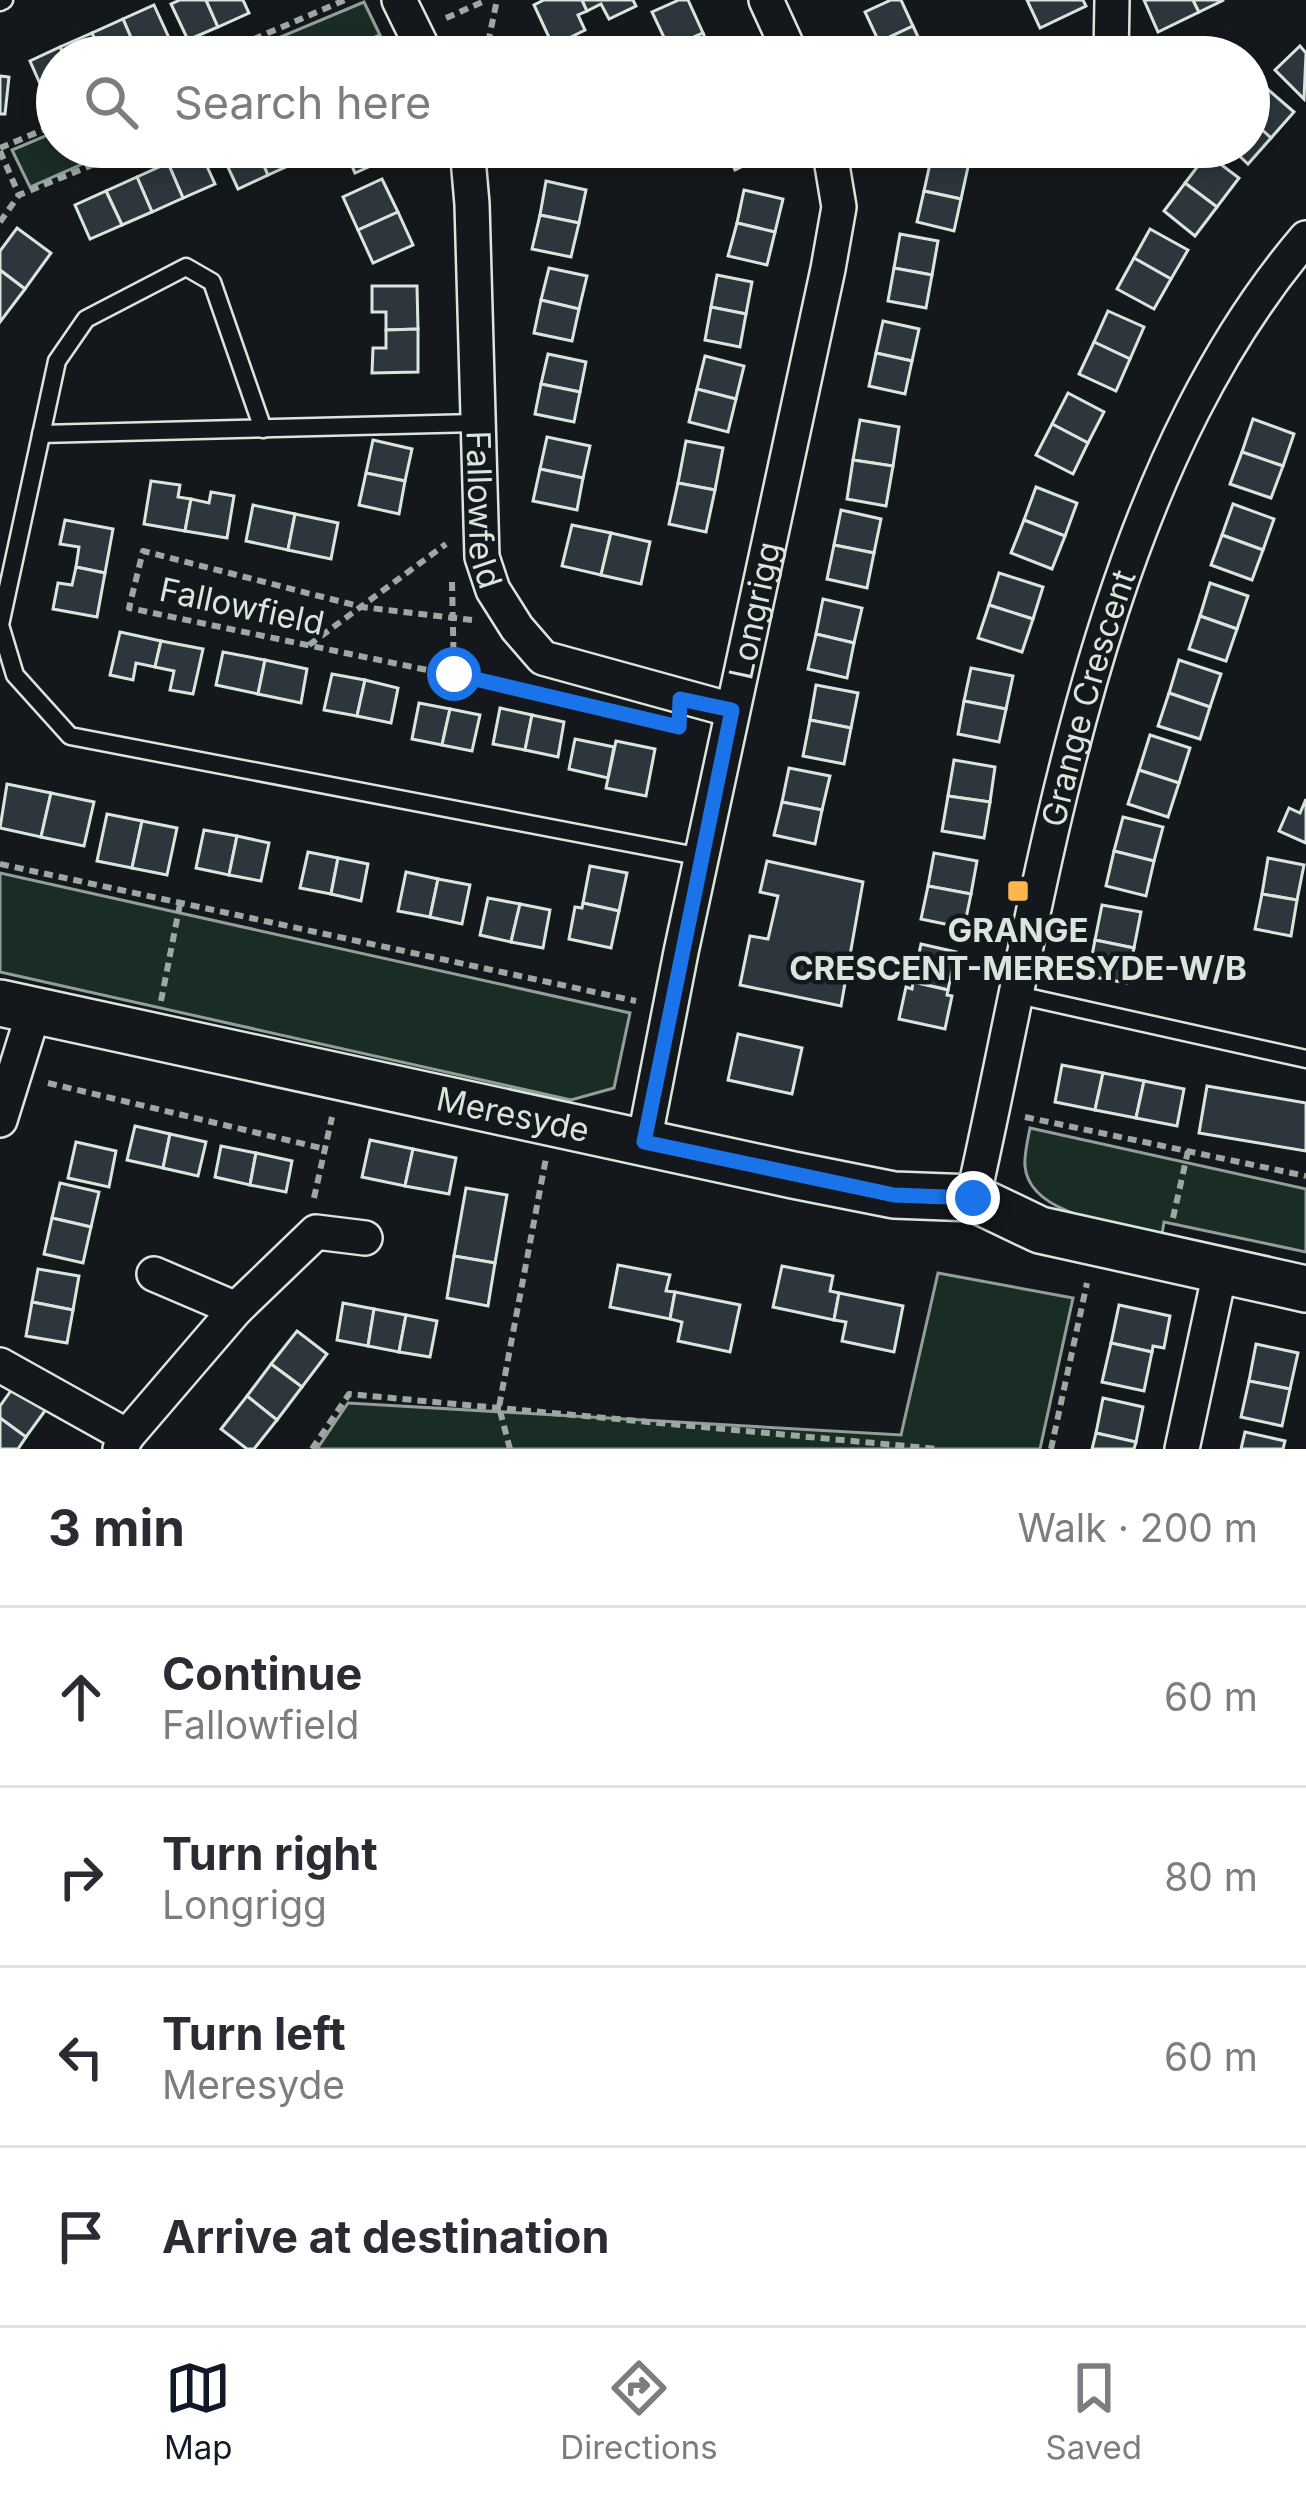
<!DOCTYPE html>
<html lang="en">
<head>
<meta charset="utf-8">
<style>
  body { margin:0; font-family:Inter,sans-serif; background:#f7f7f7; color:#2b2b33 }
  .stop { position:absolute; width:36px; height:36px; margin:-27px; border:9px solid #1a73e8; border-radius:50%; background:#fff }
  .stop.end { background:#1a73e8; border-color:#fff; box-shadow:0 3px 12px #0008 }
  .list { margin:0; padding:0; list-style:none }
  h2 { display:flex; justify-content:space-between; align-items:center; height:156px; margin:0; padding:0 48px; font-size:51px }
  h2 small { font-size:39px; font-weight:400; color:#7c7c81 }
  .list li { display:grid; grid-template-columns:78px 1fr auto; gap:36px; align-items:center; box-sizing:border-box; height:180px; padding:0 48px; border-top:3px solid #e1e1e2 }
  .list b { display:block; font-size:45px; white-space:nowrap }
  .list p { margin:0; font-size:39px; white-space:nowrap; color:#7c7c81 }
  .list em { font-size:39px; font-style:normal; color:#7c7c81 }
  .icon { flex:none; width:66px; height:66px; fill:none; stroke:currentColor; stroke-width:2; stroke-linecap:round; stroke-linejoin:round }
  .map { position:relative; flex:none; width:1306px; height:1449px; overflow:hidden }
  .search { position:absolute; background:#fff; box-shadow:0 6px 18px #0003; left:36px; right:36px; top:36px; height:132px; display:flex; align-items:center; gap:30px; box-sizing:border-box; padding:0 42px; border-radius:66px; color:#7c7c81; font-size:45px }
  .sheet { height:876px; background:#fff }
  nav { display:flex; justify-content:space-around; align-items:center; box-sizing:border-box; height:168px; border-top:3px solid #e1e1e2; background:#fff; font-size:33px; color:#7c7c81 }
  nav a { display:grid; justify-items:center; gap:6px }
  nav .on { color:#111827 }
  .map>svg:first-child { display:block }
  .green { fill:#1a2d24; stroke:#939e99; stroke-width:3 }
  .building { fill:#2c363c; stroke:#d8e6dc; stroke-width:3 }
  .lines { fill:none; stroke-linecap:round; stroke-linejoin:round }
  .lane-casing { stroke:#d8e6dc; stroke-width:21 }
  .street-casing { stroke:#d8e6dc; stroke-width:38 }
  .secondary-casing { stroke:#d8e6dc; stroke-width:50 }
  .path { stroke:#9da8a2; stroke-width:6; stroke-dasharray:9 6; stroke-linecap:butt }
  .lane { stroke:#14181c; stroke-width:16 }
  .street { stroke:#14181c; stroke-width:33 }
  .secondary { stroke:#14181c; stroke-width:45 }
  .route { stroke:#1a73e8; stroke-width:15 }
  .poi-dot { fill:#ffb74d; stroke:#14181c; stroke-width:4.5 }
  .labels { text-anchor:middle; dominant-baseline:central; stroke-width:9; stroke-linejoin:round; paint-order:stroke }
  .street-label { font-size:33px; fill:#d8e6dc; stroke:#14181c }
  .poi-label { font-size:33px; font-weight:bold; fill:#d8e6dc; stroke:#14181c }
</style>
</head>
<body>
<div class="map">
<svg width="1306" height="1449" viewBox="0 0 1306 1449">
  <rect width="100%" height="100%" fill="#14181c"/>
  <!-- green -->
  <g class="green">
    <path d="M364 2 380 35 328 57H233Z"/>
    <path d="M57 131V147H121L30 187 12 150Z"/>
    <path d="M0 873 630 1013 614 1088 571 1100 0 972Z"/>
    <path d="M1030 1128 1306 1189V1252L1164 1222 1162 1234C1123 1225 1029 1217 1025 1166 1024 1154 1028 1139 1030 1128Z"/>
    <path d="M938 1273 1073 1298 1040 1449H317L348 1403 901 1435Z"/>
  </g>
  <!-- building -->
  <g class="building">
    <path d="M180 0H206L218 27 188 40 171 4Z"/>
    <path d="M206 0H243L249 13 218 27Z"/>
    <path d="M544 0H582L587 11 578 15 585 30 553 46 534 5Z"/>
    <path d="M582 0H633L636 6 609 19 601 4 587 11Z"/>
    <path d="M679 0H688L703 33 669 48 652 12Z"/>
    <path d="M891 0H901L913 26 879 42 865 12Z"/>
    <path d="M1027 0H1083L1086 6 1040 28Z"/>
    <path d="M1144 0H1193L1199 12 1158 32Z"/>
    <path d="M1193 0H1224L1199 12Z"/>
    <path d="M154 5 170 40 138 54 123 19Z"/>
    <path d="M123 19 138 54 102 57 92 33Z"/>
    <path d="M913 26 927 56 886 57 879 42Z"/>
    <path d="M92 33 102 57H65L60 47Z"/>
    <path d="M703 33 714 57H673L669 48Z"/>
    <path d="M1300 46 1306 53 1304 99 1275 70Z"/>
    <path d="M60 47 65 57H57V90L45 95 30 61Z"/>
    <path d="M0 76 9 77 5 114H0Z"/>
    <path d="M1264 86 1294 112 1271 138 1249 118V103Z"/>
    <path d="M1249 118 1271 138 1248 164 1230 147H1249Z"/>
    <path d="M232 147H256L268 175 238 189 221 152Z"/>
    <path d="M256 147H293L299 161 268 175Z"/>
    <path d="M344 147H380L386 159 355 173Z"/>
    <path d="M540 147H585L548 165Z"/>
    <path d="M724 147H766L769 153 735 170Z"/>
    <path d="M199 149 215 184 183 198 168 163Z"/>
    <path d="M1207 154 1239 178 1217 207 1185 183Z"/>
    <path d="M931 159 968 167 961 199 924 191Z"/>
    <path d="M168 163 183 198 152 212 137 177Z"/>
    <path d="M137 177 152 212 122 225 106 191Z"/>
    <path d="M382 179 398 212 358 230 343 197Z"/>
    <path d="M546 181 586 190 579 223 540 215Z"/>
    <path d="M1185 183 1217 207 1195 236 1164 211Z"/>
    <path d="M744 190 783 199 775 232 737 223Z"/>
    <path d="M106 191 122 225 90 239 75 205Z"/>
    <path d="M924 191 961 199 954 231 917 222Z"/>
    <path d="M398 212 413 245 373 263 358 230Z"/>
    <path d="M540 215 579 223 571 257 532 249Z"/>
    <path d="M737 223 775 232 767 265 728 256Z"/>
    <path d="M17 228 51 253 25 289 0 270V251Z"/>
    <path d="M1150 229 1188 250 1171 279 1134 258Z"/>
    <path d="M900 234 938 241 932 275 894 268Z"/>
    <path d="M1134 258 1171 279 1154 309 1117 289Z"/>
    <path d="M549 268 587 276 579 309 541 300Z"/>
    <path d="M894 268 932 275 926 308 888 301Z"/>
    <path d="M0 270 25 289 0 322Z"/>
    <path d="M717 275 752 282 746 314 711 307Z"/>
    <path d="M372 286H417L418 329 386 330V312H372Z"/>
    <path d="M541 300 579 309 572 341 534 333Z"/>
    <path d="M711 307 746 314 740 347 705 340Z"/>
    <path d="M1108 311 1144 327 1130 359 1094 342Z"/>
    <path d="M883 321 919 329 912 361 876 353Z"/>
    <path d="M418 329V372L372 373 373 348H386V330Z"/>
    <path d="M1094 342 1130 359 1116 391 1079 374Z"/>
    <path d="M876 353 912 361 905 394 869 386Z"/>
    <path d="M548 354 586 362 580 392 541 384Z"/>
    <path d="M705 356 744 366 736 399 697 389Z"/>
    <path d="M541 384 580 392 574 422 535 414Z"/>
    <path d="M697 389 736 399 728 432 689 422Z"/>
    <path d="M1068 393 1104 412 1088 443 1052 424Z"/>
    <path d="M1253 419 1294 434 1283 466 1242 452Z"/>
    <path d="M860 420 899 427 893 466 853 460Z"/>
    <path d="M1052 424 1088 443 1073 474 1036 455Z"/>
    <path d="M547 437 590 446 583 478 540 469Z"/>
    <path d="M373 440 412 449 405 481 366 473Z"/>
    <path d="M686 441 723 448 715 490 678 483Z"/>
    <path d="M1242 452 1283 466 1271 498 1230 484Z"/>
    <path d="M853 460 893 466 886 506 847 499Z"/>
    <path d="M540 469 583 478 577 510 533 501Z"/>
    <path d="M366 473 405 481 399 514 359 505Z"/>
    <path d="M151 481 180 485 178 497 191 499 185 531 144 524Z"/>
    <path d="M678 483 715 490 706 532 669 524Z"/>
    <path d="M1036 487 1077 503 1065 536 1024 520Z"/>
    <path d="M211 492 234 496 227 538 185 531 191 499 209 503Z"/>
    <path d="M1233 504 1274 519 1263 550 1222 535Z"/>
    <path d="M253 505 295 514 288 550 246 541Z"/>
    <path d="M841 510 881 519 874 553 834 545Z"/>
    <path d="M295 514 338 523 331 559 288 550Z"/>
    <path d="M65 520 113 529 105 573 76 567 79 547 60 544Z"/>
    <path d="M1024 520 1065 536 1052 569 1011 553Z"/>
    <path d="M572 525 611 533 601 575 562 566Z"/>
    <path d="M611 533 650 542 641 584 601 575Z"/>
    <path d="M1222 535 1263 550 1252 580 1211 565Z"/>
    <path d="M834 545 874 553 867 588 827 579Z"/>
    <path d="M76 567 105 573 97 617 53 609 58 583 72 585Z"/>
    <path d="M999 573 1043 587 1033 619 989 605Z"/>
    <path d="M1210 583 1248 596 1237 629 1200 616Z"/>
    <path d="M823 599 862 608 854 643 816 634Z"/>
    <path d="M989 605 1033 619 1022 652 978 638Z"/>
    <path d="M1200 616 1237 629 1226 661 1189 649Z"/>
    <path d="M120 632 161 641 155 667 136 663 133 680 110 675Z"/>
    <path d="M816 634 854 643 847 678 808 669Z"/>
    <path d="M161 641 203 649 193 694 170 690 174 671 155 667Z"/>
    <path d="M223 652 265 660 258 694 216 685Z"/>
    <path d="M265 660 307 669 301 703 258 694Z"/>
    <path d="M1179 660 1221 674 1210 707 1169 693Z"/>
    <path d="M971 668 1013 676 1006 709 964 701Z"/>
    <path d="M332 674 365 680 357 716 324 710Z"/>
    <path d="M365 680 398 688 391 723 357 716Z"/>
    <path d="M816 685 858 693 851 728 810 720Z"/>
    <path d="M1169 693 1210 707 1200 739 1158 726Z"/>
    <path d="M964 701 1006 709 999 742 958 734Z"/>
    <path d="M419 703 450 709 442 745 412 739Z"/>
    <path d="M500 708 532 715 525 750 493 744Z"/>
    <path d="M450 709 480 715 472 751 442 745Z"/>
    <path d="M532 715 564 722 558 757 525 750Z"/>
    <path d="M810 720 851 728 844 764 803 756Z"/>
    <path d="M1150 735 1190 748 1179 783 1139 770Z"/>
    <path d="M575 739 614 747 608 778 569 769Z"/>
    <path d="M616 741 655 749 646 796 606 788Z"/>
    <path d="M954 760 995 767 990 802 948 796Z"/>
    <path d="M789 768 830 776 822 810 782 802Z"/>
    <path d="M1139 770 1179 783 1168 817 1128 804Z"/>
    <path d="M7 784 51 793 41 837 0 828Z"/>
    <path d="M51 793 94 802 84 846 41 837Z"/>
    <path d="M948 796 990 802 984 838 942 831Z"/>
    <path d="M1306 799V843L1279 831 1289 808 1300 813Z"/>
    <path d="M782 802 822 810 815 844 774 835Z"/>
    <path d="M107 814 142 821 132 868 97 861Z"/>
    <path d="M1123 817 1163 827 1154 861 1114 851Z"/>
    <path d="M142 821 177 828 167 875 132 868Z"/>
    <path d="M204 830 237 836 229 875 196 868Z"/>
    <path d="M237 836 269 843 261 881 229 875Z"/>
    <path d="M1114 851 1154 861 1146 896 1106 886Z"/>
    <path d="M308 852 338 858 331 894 300 888Z"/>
    <path d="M934 853 977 861 971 894 928 886Z"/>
    <path d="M338 858 368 864 361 901 331 894Z"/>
    <path d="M1268 858 1304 865 1297 900 1262 894Z"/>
    <path d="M767 861 863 882 841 1006 740 985 750 936 768 939 778 896 760 892Z"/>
    <path d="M590 866 627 873 619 911 583 903Z"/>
    <path d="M406 872 438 879 430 917 398 911Z"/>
    <path d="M438 879 470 885 462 924 430 917Z"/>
    <path d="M928 886 971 894 964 928 921 919Z"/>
    <path d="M1262 894 1297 900 1291 936 1255 929Z"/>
    <path d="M488 898 520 904 511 942 480 935Z"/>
    <path d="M583 903 619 911 611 948 569 939 575 907 582 908Z"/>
    <path d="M520 904 550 910 543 948 511 942Z"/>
    <path d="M1102 905 1141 912 1134 948 1095 940Z"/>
    <path d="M1095 940 1134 948 1127 983 1088 976Z"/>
    <path d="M921 944 956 952 948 990 913 982Z"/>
    <path d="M913 982 948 990 947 995 952 996 945 1029 899 1019 906 987 912 989Z"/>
    <path d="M738 1034 802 1048 792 1094 728 1080Z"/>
    <path d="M1062 1065 1103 1073 1095 1110 1055 1102Z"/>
    <path d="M1103 1073 1144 1081 1136 1118 1095 1110Z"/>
    <path d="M1144 1081 1184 1089 1177 1126 1136 1118Z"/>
    <path d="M1207 1086 1306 1103V1151L1199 1133Z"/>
    <path d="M135 1126 170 1134 163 1168 127 1160Z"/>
    <path d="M170 1134 206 1142 198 1176 163 1168Z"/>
    <path d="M370 1140 413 1149 405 1186 362 1177Z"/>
    <path d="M76 1142 116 1151 109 1187 68 1178Z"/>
    <path d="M221 1146 256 1153 250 1185 215 1177Z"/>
    <path d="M413 1149 456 1158 449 1194 405 1186Z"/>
    <path d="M256 1153 292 1161 286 1192 250 1185Z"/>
    <path d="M60 1183 99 1192 91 1227 52 1218Z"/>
    <path d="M466 1188 507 1195 495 1263 454 1256Z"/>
    <path d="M52 1218 91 1227 83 1263 44 1254Z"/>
    <path d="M454 1256 495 1263 488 1306 447 1298Z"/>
    <path d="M618 1265 670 1275 666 1291 675 1292 670 1319 610 1307Z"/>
    <path d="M782 1266 833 1276 830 1291 839 1293 834 1320 773 1307Z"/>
    <path d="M38 1269 79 1276 73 1310 32 1302Z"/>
    <path d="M675 1292 740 1305 730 1352 678 1341 682 1322 670 1319Z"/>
    <path d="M839 1293 903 1306 894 1352 842 1341 846 1322 834 1320Z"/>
    <path d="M32 1302 73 1310 67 1343 26 1336Z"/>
    <path d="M343 1303 374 1309 368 1346 337 1340Z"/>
    <path d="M1119 1305 1170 1316 1164 1348 1153 1346 1152 1352 1111 1343Z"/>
    <path d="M374 1309 406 1315 399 1352 368 1346Z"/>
    <path d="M406 1315 437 1321 430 1357 399 1352Z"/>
    <path d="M297 1331 327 1354 302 1387 271 1364Z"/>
    <path d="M1111 1343 1152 1352 1144 1391 1102 1382Z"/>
    <path d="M1256 1344 1298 1353 1290 1389 1249 1381Z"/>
    <path d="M271 1364 302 1387 277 1420 247 1396Z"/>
    <path d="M1249 1381 1290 1389 1282 1426 1241 1417Z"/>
    <path d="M15 1385 47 1408 26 1437 0 1418V1406Z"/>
    <path d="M247 1396 277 1420 254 1449H247L221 1429Z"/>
    <path d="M1103 1398 1143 1407 1136 1442 1096 1433Z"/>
    <path d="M0 1418 26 1437 18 1449H0Z"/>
    <path d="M1245 1432 1285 1441 1283 1449H1241Z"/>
    <path d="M1096 1433 1136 1442 1134 1449H1092Z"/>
  </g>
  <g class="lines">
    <defs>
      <g id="lane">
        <path d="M0 2 4 0"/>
        <path d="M263 429 212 282 186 267 86 319 57 361 0 625 15 675 70 736 702 857"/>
        <path d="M41 434 476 423"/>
        <path d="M1018 995 1306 1059"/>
      </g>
      <g id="street">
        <path d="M399 0 427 57"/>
        <path d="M766 0 792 57"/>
        <path d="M1111 57 1112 0"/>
        <path id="s1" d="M467 147 472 204 482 557 493 590 517 628 543 658 732 710"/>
        <path d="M0 1120 34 1011"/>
        <path id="s2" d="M644 1142 681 952 828 269 839 207 829 147"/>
        <path id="s3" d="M973 1198C1044 885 1092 489 1306 238"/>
        <path d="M154 1274 236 1309"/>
        <path d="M0 1365 127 1436"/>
        <path d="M120 1449 127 1436 236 1309 316 1232 365 1238"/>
        <path d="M1182 1449 1221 1267"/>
      </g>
      <g id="secondary">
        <path id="s4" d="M0 1003 793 1175 894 1195 973 1198 1040 1230 1306 1289"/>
      </g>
    </defs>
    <!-- lane casing -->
    <use href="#lane" class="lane-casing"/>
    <!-- street casing -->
    <use href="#street" class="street-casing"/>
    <!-- secondary casing -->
    <use href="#secondary" class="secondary-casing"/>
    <!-- path -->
    <g class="path">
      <path d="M446 18 487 0"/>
      <path d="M212 57 345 0"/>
      <path d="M355 57 385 45"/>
      <path d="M485 57 497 0"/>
      <path d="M0 148 57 124"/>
      <path d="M0 151 19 195"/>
      <path d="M0 222 19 195 136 147"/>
      <path d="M452 582 454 674"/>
      <path d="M472 620 362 607 143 551 129 608 528 691"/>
      <path d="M309 645 446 544"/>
      <path d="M0 864 636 1001"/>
      <path d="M161 1001 180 904"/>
      <path d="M48 1083 325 1149"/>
      <path d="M1025 1117 1306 1176"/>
      <path d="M314 1198 332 1117"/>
      <path d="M1173 1218 1188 1151"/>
      <path d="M312 1449 349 1394 938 1449"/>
      <path d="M510 1449 499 1407 546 1158"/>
      <path d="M1051 1449 1087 1283"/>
    </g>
    <!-- lane -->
    <use href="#lane" class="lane"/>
    <!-- street -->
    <use href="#street" class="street"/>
    <!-- secondary -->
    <use href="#secondary" class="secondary"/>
  </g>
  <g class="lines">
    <!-- route -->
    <path class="route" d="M454 674 679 727 680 699 732 710 644 1142 894 1195 973 1198"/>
  </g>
  <!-- markers -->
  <rect class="poi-dot" x="1006" y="879" width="24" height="24" rx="6"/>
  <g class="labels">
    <!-- street labels -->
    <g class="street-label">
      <text stroke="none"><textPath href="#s1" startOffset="363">Fallowfeld</textPath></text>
      <text transform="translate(242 606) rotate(12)">Fallowfield</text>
      <text stroke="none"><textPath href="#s2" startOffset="543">Longrigg</textPath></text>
      <text stroke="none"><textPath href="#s3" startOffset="513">Grange Crescent</textPath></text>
      <text stroke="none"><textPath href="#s4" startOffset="525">Meresyde</textPath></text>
    </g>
    <!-- poi labels -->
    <g class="poi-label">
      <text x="1018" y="930">GRANGE<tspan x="1018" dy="38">CRESCENT-MERESYDE-W/B</tspan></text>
    </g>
  </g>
</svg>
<div class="stop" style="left:454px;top:674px"></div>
<div class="stop end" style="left:973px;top:1198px"></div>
<div class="search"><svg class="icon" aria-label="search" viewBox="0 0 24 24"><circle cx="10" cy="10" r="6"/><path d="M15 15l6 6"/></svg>Search here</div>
</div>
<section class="sheet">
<h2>3 min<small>Walk · 200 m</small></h2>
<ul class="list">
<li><svg class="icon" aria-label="ahead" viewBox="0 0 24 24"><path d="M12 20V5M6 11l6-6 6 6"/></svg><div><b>Continue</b><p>Fallowfield</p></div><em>60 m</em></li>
<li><svg class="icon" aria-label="right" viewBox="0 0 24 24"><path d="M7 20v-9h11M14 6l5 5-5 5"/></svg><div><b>Turn right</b><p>Longrigg</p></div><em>80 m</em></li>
<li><svg class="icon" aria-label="left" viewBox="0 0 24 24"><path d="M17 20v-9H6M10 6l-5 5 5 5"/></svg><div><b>Turn left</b><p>Meresyde</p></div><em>60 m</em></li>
<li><svg class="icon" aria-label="arrive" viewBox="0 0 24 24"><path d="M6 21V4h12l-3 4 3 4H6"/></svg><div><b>Arrive at destination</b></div></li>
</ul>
</section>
<nav>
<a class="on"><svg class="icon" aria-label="map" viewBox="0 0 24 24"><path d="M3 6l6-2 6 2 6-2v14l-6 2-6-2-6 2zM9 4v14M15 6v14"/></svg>Map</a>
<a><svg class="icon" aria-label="directions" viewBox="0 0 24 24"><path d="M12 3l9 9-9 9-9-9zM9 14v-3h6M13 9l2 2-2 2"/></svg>Directions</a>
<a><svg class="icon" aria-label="saved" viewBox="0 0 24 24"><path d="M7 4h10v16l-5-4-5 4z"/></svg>Saved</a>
</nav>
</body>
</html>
